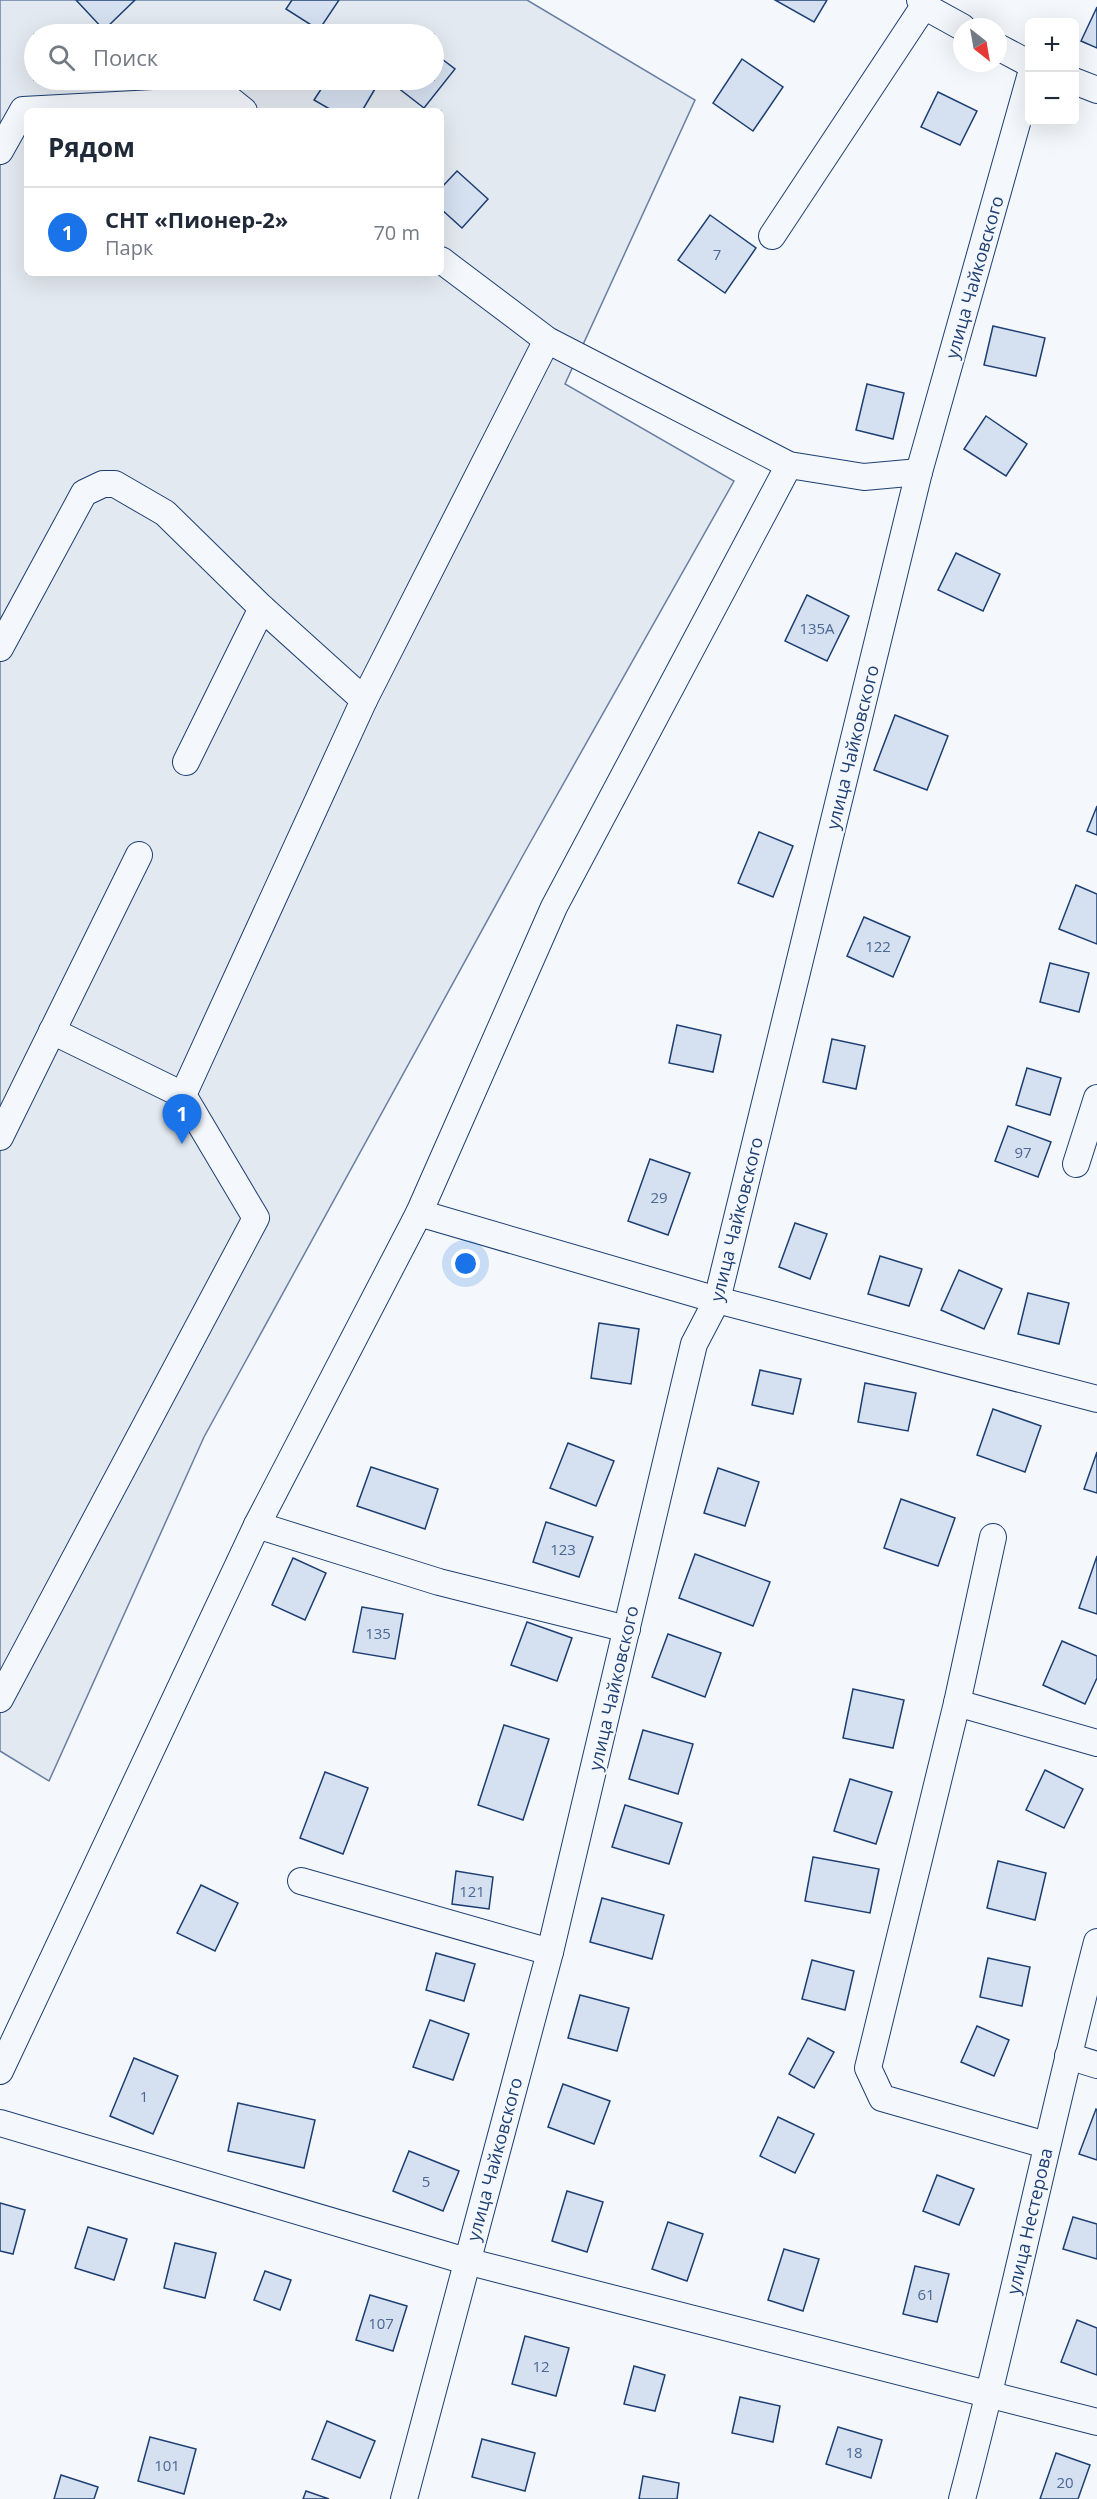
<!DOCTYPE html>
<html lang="ru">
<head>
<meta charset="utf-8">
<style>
  body { margin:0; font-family:"Open Sans",sans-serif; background:#f2f2f3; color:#1f2937 }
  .controls { position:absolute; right:18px; top:18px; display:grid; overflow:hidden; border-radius:9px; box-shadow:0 6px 24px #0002 }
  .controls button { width:54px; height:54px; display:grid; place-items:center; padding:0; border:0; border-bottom:2px solid #e0e1e3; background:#fff; color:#1f2937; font:30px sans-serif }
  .compass { position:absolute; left:953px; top:18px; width:54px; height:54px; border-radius:50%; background:#fff; box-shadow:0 6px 24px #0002; rotate:149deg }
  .you { position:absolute; left:466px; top:1264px; width:21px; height:21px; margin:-15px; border:4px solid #fff; border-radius:50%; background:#1a73e8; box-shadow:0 0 0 9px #1a73e833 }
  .badge { display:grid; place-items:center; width:39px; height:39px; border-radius:50%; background:#1a73e8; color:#fff; font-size:20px; font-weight:700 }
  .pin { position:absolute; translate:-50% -50px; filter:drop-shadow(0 2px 3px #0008) }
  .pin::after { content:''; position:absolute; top:32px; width:21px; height:18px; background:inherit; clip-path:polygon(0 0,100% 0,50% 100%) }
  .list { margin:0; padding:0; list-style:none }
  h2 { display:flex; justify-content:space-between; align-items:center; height:78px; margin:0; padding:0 24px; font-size:26px }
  h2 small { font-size:20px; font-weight:400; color:#747a83 }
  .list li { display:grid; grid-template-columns:39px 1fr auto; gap:18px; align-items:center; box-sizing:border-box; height:90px; padding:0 24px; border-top:2px solid #e0e1e3 }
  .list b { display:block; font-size:22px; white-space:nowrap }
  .list p { margin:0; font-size:20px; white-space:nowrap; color:#747a83 }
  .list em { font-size:20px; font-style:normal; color:#747a83 }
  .icon { flex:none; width:33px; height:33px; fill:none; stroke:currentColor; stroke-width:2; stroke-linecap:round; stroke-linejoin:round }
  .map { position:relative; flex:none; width:1097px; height:2499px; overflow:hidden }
  .search { position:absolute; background:#fff; box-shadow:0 6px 24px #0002; left:24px; top:24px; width:420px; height:66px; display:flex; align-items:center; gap:15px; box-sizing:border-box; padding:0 21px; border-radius:33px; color:#747a83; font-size:22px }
  .panel { position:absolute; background:#fff; box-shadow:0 6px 24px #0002; left:24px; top:108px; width:420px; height:168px; border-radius:9px }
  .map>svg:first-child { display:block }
  .green { fill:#e3e9f0; stroke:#687fa3; stroke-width:1.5; fill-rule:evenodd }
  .building { fill:#d5e0f0; stroke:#1d3f73; stroke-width:1.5 }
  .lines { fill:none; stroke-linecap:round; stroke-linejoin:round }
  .street-casing { stroke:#1d3f73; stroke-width:28 }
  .street { stroke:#f4f7fb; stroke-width:26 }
  .labels { text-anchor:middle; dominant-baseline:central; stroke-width:4.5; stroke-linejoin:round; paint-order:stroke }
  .number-label { font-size:15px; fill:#4b6792 }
  .street-label { font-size:18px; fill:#1d3f73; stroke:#f4f7fb }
</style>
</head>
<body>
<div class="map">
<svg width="1097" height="2499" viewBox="0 0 1097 2499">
  <rect width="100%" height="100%" fill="#f4f7fb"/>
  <!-- green -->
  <path class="green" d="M0 0H527L695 100 565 384 734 481 526 850 204 1437 49 1781 0 1751ZM34 34H434V80H34ZM27 111H441V273H27Z"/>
  <!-- building -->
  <g class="building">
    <path d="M76 0H135L104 30Z"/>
    <path d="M292 0H339L319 30 286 9Z"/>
    <path d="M775 0H827L814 22Z"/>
    <path d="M1097 7V48L1081 41Z"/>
    <path d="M434 53 455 69 424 108 393 84 397 80H434Z"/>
    <path d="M742 59 783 87 753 131 713 103Z"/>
    <path d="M327 80H374L379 82 362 111H333L314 100Z"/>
    <path d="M938 92 977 111 960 145 921 127Z"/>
    <path d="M457 171 488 199 462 228 441 209V188Z"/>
    <path d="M710 215 756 248 725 293 678 260Z"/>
    <path d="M993 326 1045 338 1036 376 984 365Z"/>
    <path d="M867 384 904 393 893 439 856 430Z"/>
    <path d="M986 416 1027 444 1006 476 964 449Z"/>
    <path d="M956 553 1000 574 983 611 938 590Z"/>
    <path d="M807 595 849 616 827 661 785 641Z"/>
    <path d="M895 715 948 736 927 790 874 770Z"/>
    <path d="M1097 806V835L1087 831Z"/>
    <path d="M759 832 793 846 773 897 738 883Z"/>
    <path d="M1076 885 1097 894V944L1059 929Z"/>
    <path d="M864 917 910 937 893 977 847 956Z"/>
    <path d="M1050 963 1089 973 1079 1012 1040 1002Z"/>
    <path d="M677 1025 721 1035 713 1072 669 1063Z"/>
    <path d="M832 1039 865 1046 856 1089 823 1082Z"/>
    <path d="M1027 1068 1061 1078 1050 1115 1016 1105Z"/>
    <path d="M1008 1126 1051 1142 1038 1177 995 1161Z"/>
    <path d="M650 1159 690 1173 668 1235 628 1221Z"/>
    <path d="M795 1223 827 1234 810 1279 779 1267Z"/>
    <path d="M880 1256 922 1269 909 1306 868 1294Z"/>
    <path d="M959 1270 1002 1289 984 1329 941 1310Z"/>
    <path d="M1028 1293 1069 1303 1059 1344 1018 1334Z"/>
    <path d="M599 1323 639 1329 631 1384 591 1378Z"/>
    <path d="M760 1370 801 1379 793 1414 752 1405Z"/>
    <path d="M865 1383 916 1393 908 1431 858 1422Z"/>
    <path d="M993 1409 1041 1426 1025 1472 977 1455Z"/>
    <path d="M568 1443 614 1461 596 1506 550 1488Z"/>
    <path d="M1097 1452V1493L1084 1489Z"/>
    <path d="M371 1467 438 1489 425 1529 357 1506Z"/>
    <path d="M718 1468 759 1482 745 1526 704 1513Z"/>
    <path d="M901 1499 955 1518 938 1566 884 1548Z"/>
    <path d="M546 1522 593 1537 579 1577 533 1562Z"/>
    <path d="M695 1554 770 1582 753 1626 679 1598Z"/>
    <path d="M1097 1556V1614L1079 1608Z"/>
    <path d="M293 1558 326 1573 305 1620 272 1605Z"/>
    <path d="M362 1607 403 1614 395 1659 353 1652Z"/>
    <path d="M527 1622 572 1638 557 1681 511 1665Z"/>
    <path d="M668 1634 721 1653 705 1697 652 1677Z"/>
    <path d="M1062 1641 1097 1656V1678L1085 1704 1043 1685Z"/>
    <path d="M853 1689 904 1700 893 1748 843 1738Z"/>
    <path d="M504 1725 549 1739 523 1820 478 1805Z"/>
    <path d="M643 1730 693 1744 678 1794 629 1779Z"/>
    <path d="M1045 1770 1083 1789 1064 1828 1026 1810Z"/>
    <path d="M325 1772 368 1788 343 1854 300 1838Z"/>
    <path d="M850 1779 892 1792 876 1844 834 1831Z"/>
    <path d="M625 1805 682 1823 669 1864 612 1847Z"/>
    <path d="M813 1857 879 1869 870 1913 805 1901Z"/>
    <path d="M998 1861 1046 1873 1035 1920 987 1908Z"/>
    <path d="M456 1871 493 1877 489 1909 452 1904Z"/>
    <path d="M201 1885 238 1903 215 1951 177 1933Z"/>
    <path d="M602 1898 664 1915 652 1959 590 1942Z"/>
    <path d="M436 1953 475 1964 464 2001 426 1990Z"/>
    <path d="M988 1958 1030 1967 1022 2006 980 1997Z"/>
    <path d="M812 1960 854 1971 845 2010 802 1999Z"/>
    <path d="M580 1995 629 2008 617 2051 568 2038Z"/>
    <path d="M430 2020 469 2034 453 2080 413 2067Z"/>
    <path d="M977 2026 1009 2040 994 2076 961 2062Z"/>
    <path d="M808 2038 834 2052 814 2088 789 2074Z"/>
    <path d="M134 2058 178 2076 153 2134 110 2116Z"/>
    <path d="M563 2084 610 2101 594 2144 548 2127Z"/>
    <path d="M238 2103 315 2120 304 2168 228 2151Z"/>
    <path d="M1096 2109 1097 2110V2160L1079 2154Z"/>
    <path d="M778 2117 814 2134 795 2173 760 2156Z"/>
    <path d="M409 2151 459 2171 443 2211 393 2191Z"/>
    <path d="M937 2175 974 2189 959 2225 923 2211Z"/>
    <path d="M567 2191 603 2202 587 2252 552 2241Z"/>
    <path d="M0 2203 25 2210 13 2254 0 2251Z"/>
    <path d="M1073 2217 1097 2224V2259L1063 2249Z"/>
    <path d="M668 2222 703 2234 687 2281 652 2269Z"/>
    <path d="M88 2227 127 2239 114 2280 75 2268Z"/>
    <path d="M175 2243 216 2253 205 2298 164 2288Z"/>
    <path d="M784 2249 819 2259 803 2311 768 2300Z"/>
    <path d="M915 2266 949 2274 937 2322 903 2314Z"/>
    <path d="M265 2271 291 2280 280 2310 254 2300Z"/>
    <path d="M370 2295 407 2306 393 2351 356 2340Z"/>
    <path d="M1077 2320 1097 2328V2375L1061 2362Z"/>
    <path d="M525 2336 569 2348 556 2396 512 2384Z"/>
    <path d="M634 2366 665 2375 655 2411 624 2404Z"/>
    <path d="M740 2397 780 2406 773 2442 732 2433Z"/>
    <path d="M327 2421 375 2441 360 2478 312 2459Z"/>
    <path d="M838 2427 882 2440 871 2478 826 2464Z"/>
    <path d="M150 2437 196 2449 184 2494 138 2481Z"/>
    <path d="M482 2439 535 2453 525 2491 472 2477Z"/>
    <path d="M1056 2453 1090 2465 1078 2499H1040Z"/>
    <path d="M61 2475 98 2487 94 2499H54Z"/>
    <path d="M643 2476 679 2483 677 2499H639Z"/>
    <path d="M306 2491 329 2499H303Z"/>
  </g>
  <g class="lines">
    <defs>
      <g id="street">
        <path d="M920 0 924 6 962 27"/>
        <path d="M998 47 1030 64"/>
        <path d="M1074 81 1097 90"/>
        <path d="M0 151 23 110 229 99 244 111"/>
        <path d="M772 236 924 6"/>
        <path d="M441 260 547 340 789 465 864 477 919 472"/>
        <path d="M0 648 84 493 103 484H115L165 513 262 608 364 700 183 1095 256 1218 0 1699"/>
        <path d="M364 700 547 340"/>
        <path d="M186 762 262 608"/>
        <path d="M52 1031 183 1095"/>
        <path d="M0 1137 139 855"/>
        <path d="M1076 1164 1097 1098"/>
        <path d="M419 1213 717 1300 1097 1399"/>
        <path d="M257 1525 439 1582 627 1629"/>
        <path d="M957 1703 993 1537"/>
        <path d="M301 1881 550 1952"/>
        <path d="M1068 2056 1097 2065"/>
        <path d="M0 2071 257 1525 419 1213 554 907 789 465"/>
        <path d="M0 2123 466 2261 1097 2422"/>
        <path d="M1046 2145 882 2098 868 2068 957 1703 1097 1743"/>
        <path d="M404 2499 550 1952 694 1344 717 1300 919 472 1030 77"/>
        <path d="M962 2499C1011 2315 1049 2127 1097 1942"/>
      </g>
    </defs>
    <!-- street casing -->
    <use href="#street" class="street-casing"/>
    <!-- street -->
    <use href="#street" class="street"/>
  </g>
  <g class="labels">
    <!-- number labels -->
    <g class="number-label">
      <text x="717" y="254">7</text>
      <text x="817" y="628">135А</text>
      <text x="878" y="946">122</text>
      <text x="1023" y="1152">97</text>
      <text x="659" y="1197">29</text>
      <text x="563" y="1549">123</text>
      <text x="378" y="1633">135</text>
      <text x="472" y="1891">121</text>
      <text x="144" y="2096">1</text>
      <text x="426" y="2181">5</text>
      <text x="926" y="2294">61</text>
      <text x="381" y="2323">107</text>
      <text x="541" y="2366">12</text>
      <text x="854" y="2452">18</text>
      <text x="167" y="2465">101</text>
      <text x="1065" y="2482">20</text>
    </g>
    <!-- street labels -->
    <g class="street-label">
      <text transform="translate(974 277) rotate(-74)">улица Чайковского</text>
      <text transform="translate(852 747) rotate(-76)">улица Чайковского</text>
      <text transform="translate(736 1219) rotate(-76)">улица Чайковского</text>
      <text transform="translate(613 1688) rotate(-77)">улица Чайковского</text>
      <text transform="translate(494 2159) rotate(-75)">улица Чайковского</text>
      <text transform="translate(1029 2221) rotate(-77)">улица Нестерова</text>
    </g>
  </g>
</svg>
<div class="controls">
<button>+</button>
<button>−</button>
</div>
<svg class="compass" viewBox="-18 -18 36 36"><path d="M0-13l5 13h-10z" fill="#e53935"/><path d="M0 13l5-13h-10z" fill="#747a83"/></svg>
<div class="you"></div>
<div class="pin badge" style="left:182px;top:1144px">1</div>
<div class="search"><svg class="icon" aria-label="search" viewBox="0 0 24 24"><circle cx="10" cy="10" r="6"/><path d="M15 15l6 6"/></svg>Поиск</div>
<section class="panel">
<h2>Рядом<small></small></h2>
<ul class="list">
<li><span class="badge">1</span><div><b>СНТ «Пионер-2»</b><p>Парк</p></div><em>70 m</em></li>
</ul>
</section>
</div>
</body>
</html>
